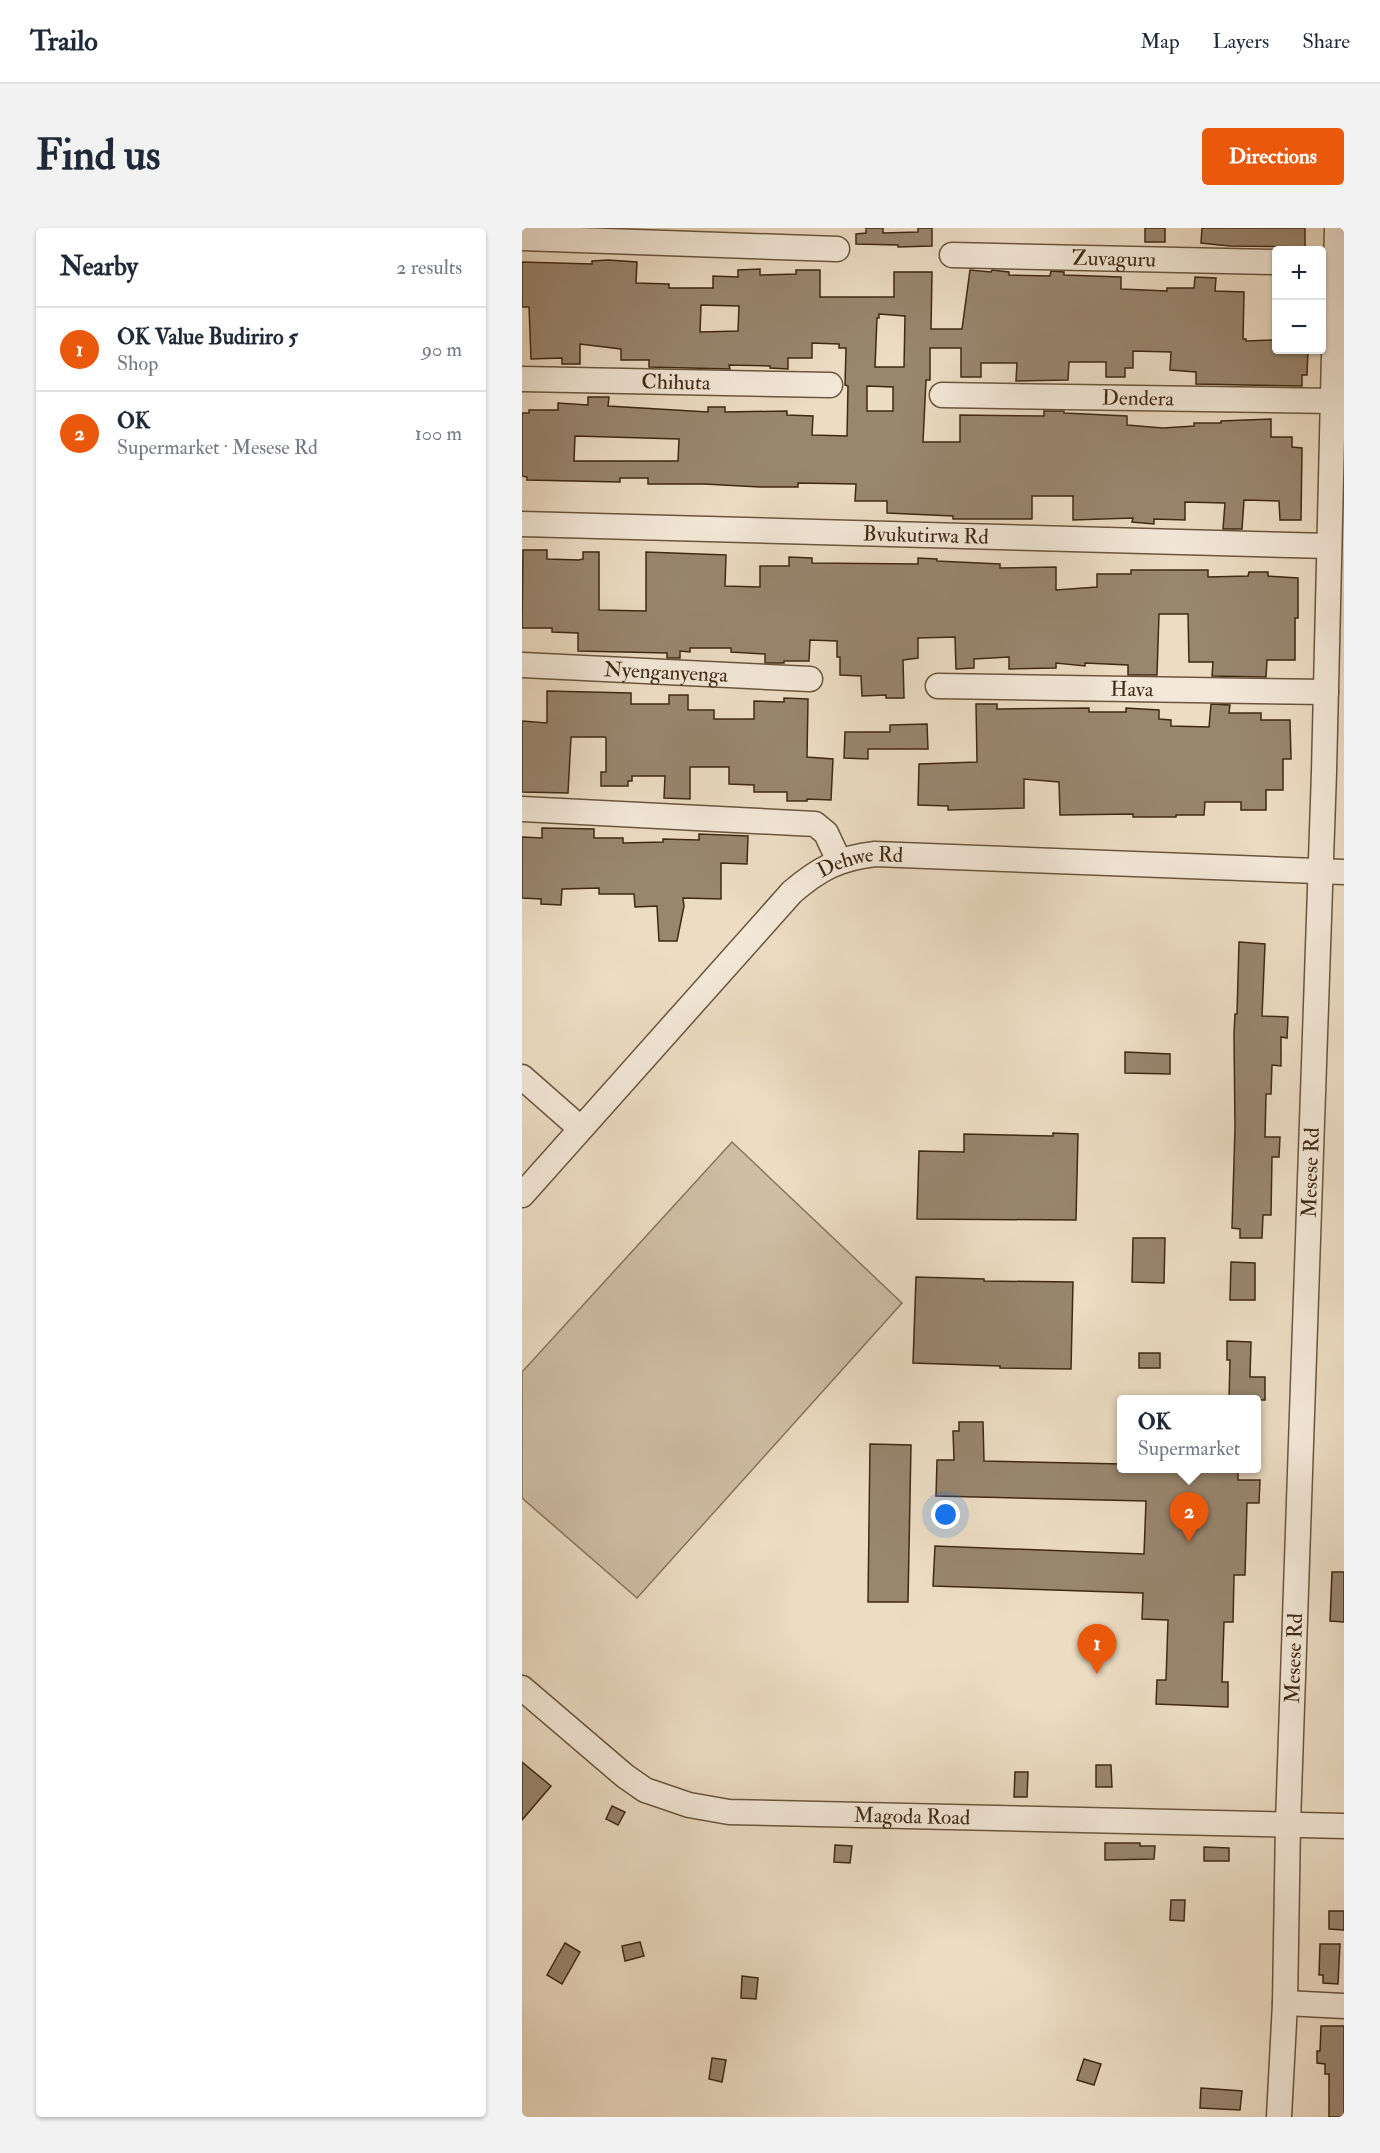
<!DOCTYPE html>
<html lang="en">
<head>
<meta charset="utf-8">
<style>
  body { margin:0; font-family:"IM FELL Double Pica",serif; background:#f2f2f3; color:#1f2937 }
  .controls { position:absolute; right:18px; top:18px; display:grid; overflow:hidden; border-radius:6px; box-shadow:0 2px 4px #0004 }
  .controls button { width:54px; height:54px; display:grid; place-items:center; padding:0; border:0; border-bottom:2px solid #e0e1e3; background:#fff; color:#1f2937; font:30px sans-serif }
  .you { position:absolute; left:424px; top:1287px; width:21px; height:21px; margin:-15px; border:4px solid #fff; border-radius:50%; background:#1a73e8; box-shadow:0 0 0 9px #1a73e833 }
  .badge { display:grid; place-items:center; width:39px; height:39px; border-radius:50%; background:#ea580c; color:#fff; font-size:20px; font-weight:700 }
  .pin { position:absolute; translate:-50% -50px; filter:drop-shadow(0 2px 3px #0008) }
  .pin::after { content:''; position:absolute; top:32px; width:21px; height:18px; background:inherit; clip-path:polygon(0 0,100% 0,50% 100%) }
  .popup { position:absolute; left:595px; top:1167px; width:144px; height:78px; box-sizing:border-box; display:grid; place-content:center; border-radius:6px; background:#fff; filter:drop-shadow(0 2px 4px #0005); font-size:20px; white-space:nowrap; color:#747a83 }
  .popup b { font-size:22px; color:#1f2937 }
  .popup::after { content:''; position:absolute; left:50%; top:100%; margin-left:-12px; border:12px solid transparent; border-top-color:#fff }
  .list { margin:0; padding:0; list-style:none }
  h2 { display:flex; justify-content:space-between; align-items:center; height:78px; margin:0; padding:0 24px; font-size:26px }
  h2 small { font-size:20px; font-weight:400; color:#747a83 }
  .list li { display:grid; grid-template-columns:39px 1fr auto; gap:18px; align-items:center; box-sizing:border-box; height:84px; padding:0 24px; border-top:2px solid #e0e1e3 }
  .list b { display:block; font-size:22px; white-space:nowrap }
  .list p { margin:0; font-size:20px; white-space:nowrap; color:#747a83 }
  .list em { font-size:20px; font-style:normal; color:#747a83 }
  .map { position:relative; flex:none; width:822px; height:1889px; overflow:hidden; border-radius:6px }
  header { display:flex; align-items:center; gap:36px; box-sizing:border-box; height:84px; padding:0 30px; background:#fff; border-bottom:2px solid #e0e1e3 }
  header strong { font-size:28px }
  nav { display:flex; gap:33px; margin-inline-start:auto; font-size:21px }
  .intro { display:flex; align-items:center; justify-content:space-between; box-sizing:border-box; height:144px; padding:0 36px }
  h1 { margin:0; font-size:42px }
  .button { padding:15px 27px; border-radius:6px; background:#ea580c; color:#fff; font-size:21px; font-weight:700 }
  main { display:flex; gap:36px; padding:0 36px }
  aside { flex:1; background:#fff; border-radius:6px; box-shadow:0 2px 4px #0004 }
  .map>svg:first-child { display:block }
  .green { fill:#cfbea5; stroke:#88745c; stroke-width:1.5 }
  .building { fill:#99866f; stroke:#402913; stroke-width:1.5; fill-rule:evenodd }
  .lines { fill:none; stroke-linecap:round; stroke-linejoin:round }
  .minor-casing { stroke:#6b563f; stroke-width:27 }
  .minor { stroke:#f3e8d8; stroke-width:24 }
  .labels { text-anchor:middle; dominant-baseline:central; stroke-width:4.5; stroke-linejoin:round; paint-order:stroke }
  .street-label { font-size:21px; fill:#402913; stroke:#f3e8d8 }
</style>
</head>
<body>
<header>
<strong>Trailo</strong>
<nav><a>Map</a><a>Layers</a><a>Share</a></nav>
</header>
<div class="intro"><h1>Find us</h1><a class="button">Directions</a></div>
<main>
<aside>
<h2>Nearby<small>2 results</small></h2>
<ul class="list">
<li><span class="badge">1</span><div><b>OK Value Budiriro 5</b><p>Shop</p></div><em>90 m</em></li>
<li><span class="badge">2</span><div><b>OK</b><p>Supermarket · Mesese Rd</p></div><em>100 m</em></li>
</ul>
</aside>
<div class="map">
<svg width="822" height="1889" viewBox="0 0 822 1889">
  <rect width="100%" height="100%" fill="#ecdcc3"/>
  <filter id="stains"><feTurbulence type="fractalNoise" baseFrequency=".00333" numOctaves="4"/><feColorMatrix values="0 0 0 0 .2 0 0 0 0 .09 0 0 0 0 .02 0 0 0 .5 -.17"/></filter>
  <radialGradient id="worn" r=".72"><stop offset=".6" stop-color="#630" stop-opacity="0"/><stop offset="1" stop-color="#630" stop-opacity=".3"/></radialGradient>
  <!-- green -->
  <path class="green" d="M210 914 380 1075 115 1370 0 1270V1144Z"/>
  <!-- building -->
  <g class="building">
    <path d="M344 0H361V5L396 4V0H410V18L376 19V17L334 16V6L344 5Z"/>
    <rect x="623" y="0" width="20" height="14"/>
    <path d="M680 0H783V19L708 18 679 15Z"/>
    <path d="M86 32 115 34 114 55 147 56V60H191V48L216 49V42L238 41V47L274 46V42H298V69H372V44H410L409 101H440L448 42 469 44 470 42 487 44V47L528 48 529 43 542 44V47L599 49V61L645 63V60H672L673 49 694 50 693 63 722 64 721 111H724V113L753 112 754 122H786L785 147H780V158L674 156V144L648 142 649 124 611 123V140H603V149H584V134H547L546 152 494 153 495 135H459V149H439V120H408V152H404L401 214H438V187L522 188V183H542V185L605 188V197L641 200 672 198V195H699V193L749 191V209H770V219L780 220 779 292H758L757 273 722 272 720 301H701L703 275 663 274V292L632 291V296L610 294 611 290 551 292V268H510V291H431V288L365 285V273H333L334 256 276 255V259H238L182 256H126V250H98V254L5 252V249L0 248V185H7V182H36V175L66 177V169H87L86 178 186 184V179H203V184L265 183V187L291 188 290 207 325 208 326 158 323 157 324 120H317V116L290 115V130H266V141L248 140V138L207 137 208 141 127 139V132H99V121L58 116V136H40V130L9 131 7 79H0V34L70 36V33ZM179 77 217 78 216 103 178 104ZM357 86 383 88 382 139H353L355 90H357ZM345 158 371 159V183H345ZM53 208 157 211 156 233H52Z"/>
    <path d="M1 322H25V331L57 332 61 331V324H77V382L124 383V324L204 327 203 358 238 359V338H267V329L290 330V335L396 336V330L415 331V333L478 336V340L534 339V362L575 359V346H609V342H686V349L726 348 727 344H746V348L776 350V390H773V432H745L744 449 690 448 691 434H667L666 386H637L635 447H606V437L563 435V438L534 435V440L487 441V429L452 431V440L434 441 433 409 396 410V430L381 432 382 470H364V467L340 468 339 448 318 447V429H315V413L288 412 287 433H262V435H243V426L209 424V420H168V424L158 423V430H145V425L56 423V405L30 404V400H0Z"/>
    <path d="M25 463 109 465V476H147V467H166V482H192V491H232V473L262 474V470L286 471 285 529 311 531 309 572 285 571V573H265V564H232V557L207 556V539H168V571L142 570 143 548H110V553H106V558H79V544H84V510L83 509H49L46 565 0 564V493L25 495Z"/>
    <path d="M454 476H475V481L567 480V484H604V480L637 482V491L649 492V498L687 499 689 476 708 477 707 485H739V492H768L769 531H761V562H744V582H719V574H683L682 587H654V589H611V586L538 587 537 554 502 551V580L426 582V578L396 577 397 536 455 534Z"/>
    <path d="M405 496 406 521H346V531L322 530 323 504H368V497Z"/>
    <path d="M20 600 72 601V610H101V615L141 614V611L177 612V606L226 608 225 636 199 635V671L161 670 162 678 155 713H137L135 678 113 679 112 666H77V660L40 661 39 677 19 676V671L0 670V609L20 610Z"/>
    <path d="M717 714 743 716 740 788 766 789 765 810 759 809V838L750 837 749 866H744L743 909H758L757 929H750L749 987H741L740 1010H718V1001L710 1000 713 900 712 806 713 786H715Z"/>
    <path d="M603 824 648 826V846L603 845Z"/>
    <path d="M531 905 556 906 554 992 395 991 397 923 442 924V906L531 908Z"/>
    <path d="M611 1010H643L642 1055 610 1054Z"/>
    <path d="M709 1034 733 1035V1072H708Z"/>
    <path d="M394 1049 462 1051V1053L551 1054 549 1141 478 1140V1138L391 1135Z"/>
    <path d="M705 1113 729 1114 728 1149H743V1172H707L708 1132H705Z"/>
    <rect x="617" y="1125" width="21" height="15"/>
    <path d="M437 1194H461L462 1233 600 1236V1240L716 1243V1252H738L737 1275H725L723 1347H712L711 1394H702L700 1454H706V1479L634 1476 635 1452H644L646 1392 620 1391 621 1365 411 1358 413 1318 622 1326 624 1273 414 1268 415 1232H432L431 1203H437Z"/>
    <path d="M348 1216 389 1217 386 1374H346Z"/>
    <path d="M810 1344H822V1394L808 1393Z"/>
    <path d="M0 1534 29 1558 0 1592Z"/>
    <path d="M574 1537H589L590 1559H574Z"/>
    <path d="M493 1544H506L505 1569H492Z"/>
    <path d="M90 1578 103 1584 96 1597 84 1591Z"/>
    <path d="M583 1615H618V1618H633L632 1631 583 1632Z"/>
    <path d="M313 1617 330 1618 328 1635 312 1634Z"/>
    <path d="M682 1619 707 1620V1633H682Z"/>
    <path d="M649 1672H663L662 1693 648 1692Z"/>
    <path d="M807 1683H822V1702L807 1701Z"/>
    <path d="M118 1714 122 1728 103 1733 100 1718Z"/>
    <path d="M43 1715 58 1724 40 1756 25 1747Z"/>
    <path d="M798 1716H818L816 1756 801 1755V1747H797Z"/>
    <path d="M220 1748 236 1750 234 1771 219 1770Z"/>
    <path d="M799 1798H822V1889H807V1846H803V1836L795 1835V1823H798Z"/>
    <path d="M190 1830 204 1832 200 1854 187 1851Z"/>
    <path d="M562 1831 579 1836 572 1857 555 1852Z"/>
    <path d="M679 1860 720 1863 718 1882 678 1880Z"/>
  </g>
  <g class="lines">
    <defs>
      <g id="minor">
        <path d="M0 10 315 21"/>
        <path id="s1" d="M430 27 754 34"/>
        <path id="s2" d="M0 151 308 157"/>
        <path id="s3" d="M420 167 811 173"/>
        <path id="s4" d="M0 296 807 318"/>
        <path id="s5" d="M0 437 288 451"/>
        <path id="s6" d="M416 458 804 464"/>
        <path d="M0 581 293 596 304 605 317 633"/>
        <path d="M0 849 58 900"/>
        <path id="s7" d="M0 967 270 664C297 641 317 630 353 626L822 644"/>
        <path id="s8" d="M0 1460 103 1548 123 1562 167 1577 207 1584 822 1598"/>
        <path d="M763 1775 822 1778"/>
        <path id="s9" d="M757 1889 763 1775 766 1595 802 544 815 0"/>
      </g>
    </defs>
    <!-- minor casing -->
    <use href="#minor" class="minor-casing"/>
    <!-- minor -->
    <use href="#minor" class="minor"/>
  </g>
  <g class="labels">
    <!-- street labels -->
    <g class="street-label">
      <text stroke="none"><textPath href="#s1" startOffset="162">Zuvaguru</textPath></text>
      <text stroke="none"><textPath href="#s2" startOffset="154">Chihuta</textPath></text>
      <text stroke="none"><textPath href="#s3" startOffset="196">Dendera</textPath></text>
      <text stroke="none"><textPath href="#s4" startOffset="404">Bvukutirwa Rd</textPath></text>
      <text stroke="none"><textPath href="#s5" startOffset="144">Nyenganyenga</textPath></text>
      <text stroke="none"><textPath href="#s6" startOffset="194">Hava</textPath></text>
      <text stroke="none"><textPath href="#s7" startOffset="483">Dehwe Rd</textPath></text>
      <text stroke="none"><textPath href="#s9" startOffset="945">Mesese Rd</textPath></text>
      <text stroke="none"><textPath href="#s9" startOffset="459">Mesese Rd</textPath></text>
      <text stroke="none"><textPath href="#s8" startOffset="430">Magoda Road</textPath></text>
    </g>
  </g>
  <rect width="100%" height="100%" filter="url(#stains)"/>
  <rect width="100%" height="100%" fill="url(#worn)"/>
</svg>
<div class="controls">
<button>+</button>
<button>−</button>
</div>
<div class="you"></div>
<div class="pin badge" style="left:575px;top:1446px">1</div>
<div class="pin badge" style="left:667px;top:1314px">2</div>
<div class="popup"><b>OK</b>Supermarket</div>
</div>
</main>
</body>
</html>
